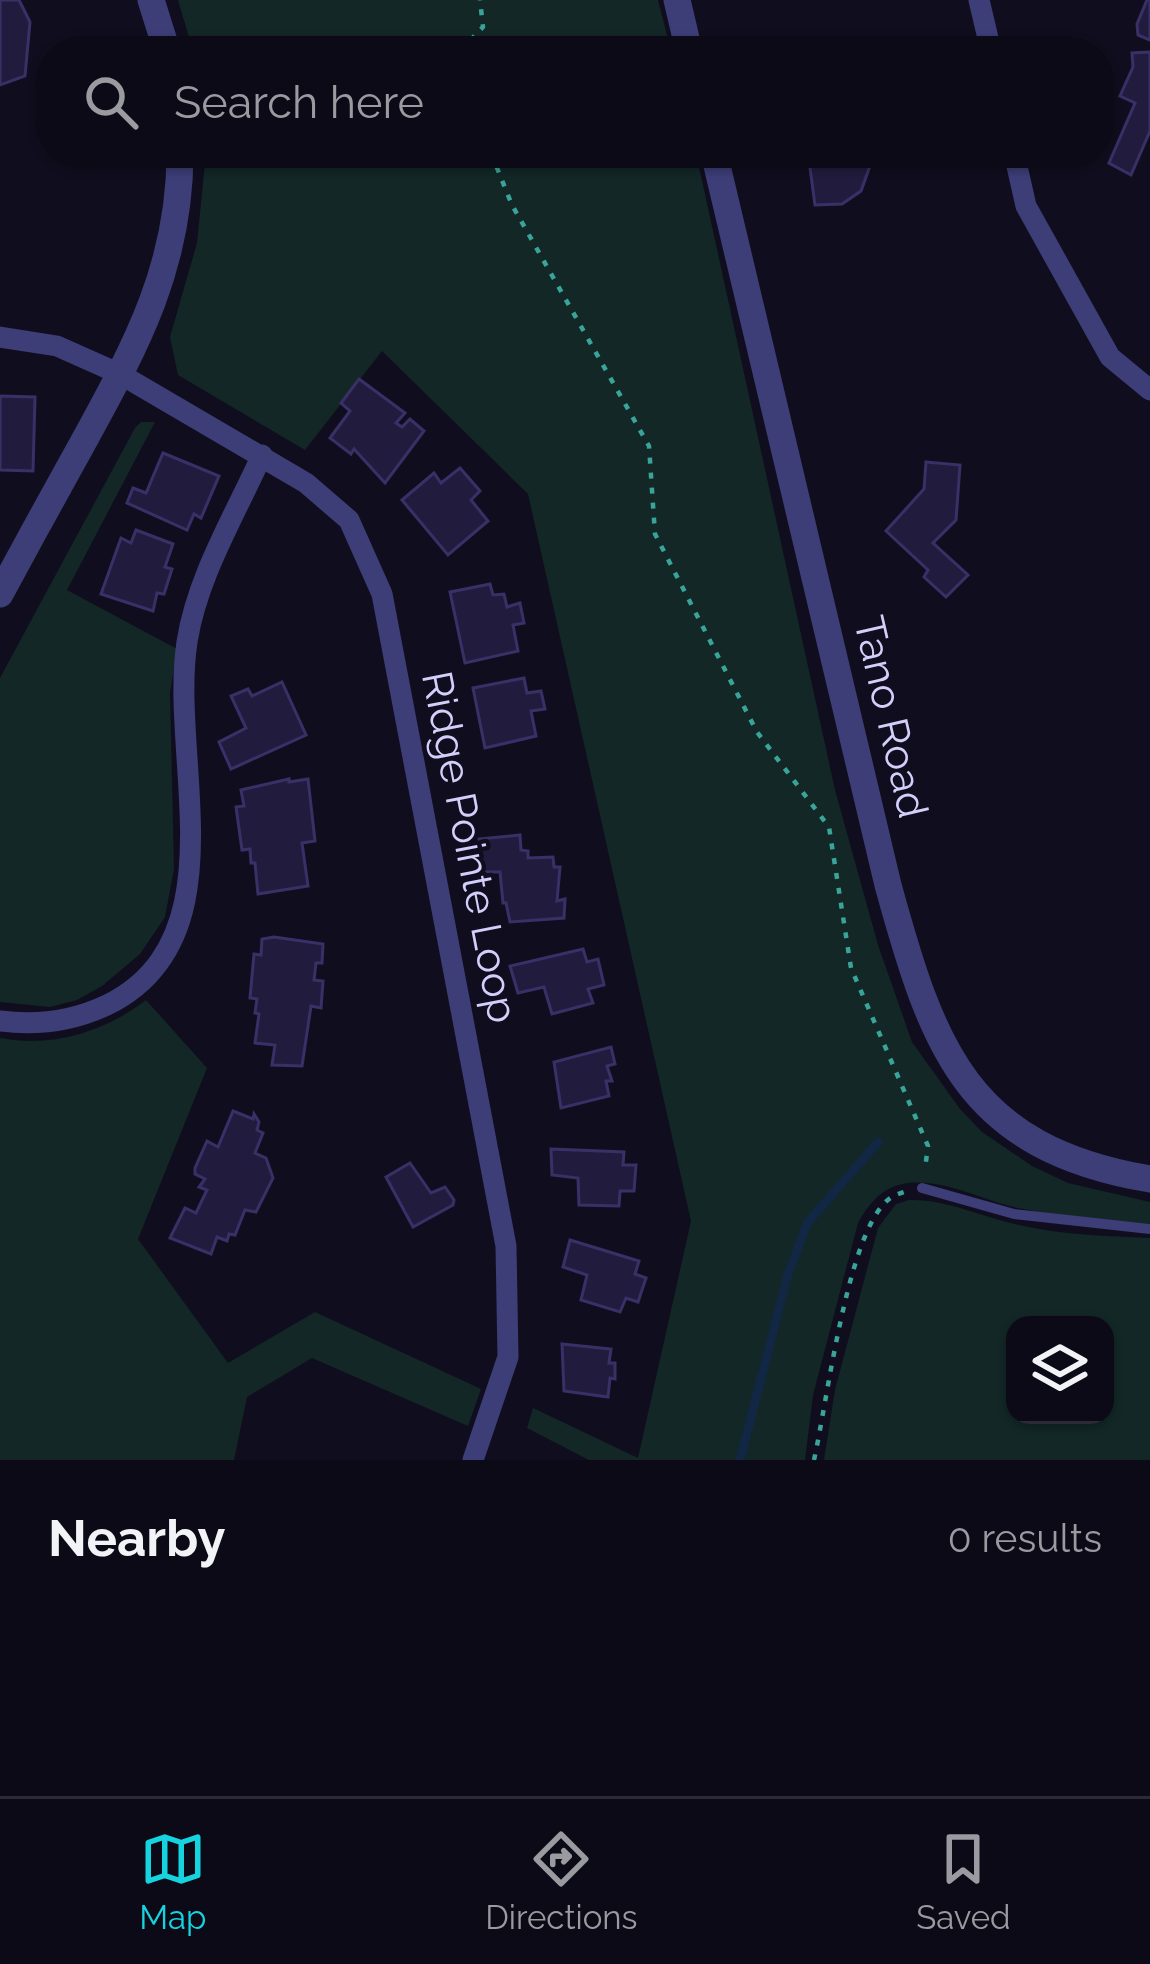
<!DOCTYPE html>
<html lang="en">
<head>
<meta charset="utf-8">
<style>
  body { margin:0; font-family:Raleway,sans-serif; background:#15131f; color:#f1f3f6 }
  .controls { position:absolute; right:36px; bottom:36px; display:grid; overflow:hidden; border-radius:24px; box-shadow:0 3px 9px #0004 }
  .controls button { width:108px; height:108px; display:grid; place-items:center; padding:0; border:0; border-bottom:3px solid #2c2b35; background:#0c0a16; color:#f1f3f6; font:60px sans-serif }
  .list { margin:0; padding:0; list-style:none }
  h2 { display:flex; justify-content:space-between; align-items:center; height:156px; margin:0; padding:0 48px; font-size:51px }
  h2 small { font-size:39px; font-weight:400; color:#9a9aa1 }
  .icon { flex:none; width:66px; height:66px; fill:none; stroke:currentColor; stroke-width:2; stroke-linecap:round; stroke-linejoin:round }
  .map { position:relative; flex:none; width:1150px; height:1460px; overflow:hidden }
  .search { position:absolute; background:#0c0a16; box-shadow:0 3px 9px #0004; left:36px; right:36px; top:36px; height:132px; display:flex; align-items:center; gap:30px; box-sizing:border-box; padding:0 42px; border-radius:48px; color:#9a9aa1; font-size:45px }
  .sheet { height:336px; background:#0c0a16 }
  nav { display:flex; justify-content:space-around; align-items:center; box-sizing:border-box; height:168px; border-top:3px solid #2c2b35; background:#0c0a16; font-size:33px; color:#9a9aa1 }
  nav a { display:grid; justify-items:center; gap:6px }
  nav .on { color:#15d4e0 }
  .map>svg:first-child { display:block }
  .green { fill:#122726; fill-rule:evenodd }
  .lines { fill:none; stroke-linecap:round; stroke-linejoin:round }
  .stream { stroke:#122743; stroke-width:9 }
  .building { fill:#211c3d; stroke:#393067; stroke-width:3 }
  .path { stroke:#39a59a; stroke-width:4.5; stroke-dasharray:6 9; stroke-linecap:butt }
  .service { stroke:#3d3d78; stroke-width:10 }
  .minor { stroke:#3d3d78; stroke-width:21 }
  .tertiary { stroke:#3d3d78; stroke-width:27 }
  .labels { text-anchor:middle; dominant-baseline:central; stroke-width:9; stroke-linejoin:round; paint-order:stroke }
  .street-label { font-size:42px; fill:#d3cffa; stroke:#100e1e }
</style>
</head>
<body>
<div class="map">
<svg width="1150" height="1460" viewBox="0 0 1150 1460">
  <rect width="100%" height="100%" fill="#100e1e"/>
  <!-- green -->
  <g class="green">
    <path d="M178 0H658L671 51H193Z"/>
    <path d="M206 153H696L835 790 878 945 912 1042 960 1109 982 1132 1032 1166 1068 1183 1150 1202V1224C1106 1220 1061 1217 1018 1208 981 1200 946 1179 908 1183 883 1186 870 1202 858 1223L813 1395 805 1460H589L527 1428 533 1408 638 1458 691 1221 528 494 382 351 305 450 178 375 170 337 197 243Z"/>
    <path d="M141 422H155L67 590 177 649 170 693 174 869 165 917 140 954 102 986 77 1000 50 1007 0 1002V678L135 428Z"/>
    <path d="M146 1000 207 1068 138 1239 228 1363 315 1312 481 1389 468 1426 312 1358 247 1397 234 1460H0V1038C53 1048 104 1032 146 1000Z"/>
    <path d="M909 1200C947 1199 981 1217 1019 1225 1062 1235 1106 1236 1150 1238V1460H824L835 1390 878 1228 896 1204ZM1015 1325H1105V1415H1015Z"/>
  </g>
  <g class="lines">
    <!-- stream -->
    <path class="stream" d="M740 1460 788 1274 808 1222 878 1142"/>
  </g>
  <!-- building -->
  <g class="building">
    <path d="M0 0H19L30 22 25 76 0 85Z"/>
    <path d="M1147 0H1150V40L1138 35 1137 24Z"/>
    <path d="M1150 52V131L1131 175 1109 163 1135 103 1120 96 1133 67 1132 53Z"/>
    <path d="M808 153H869L870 166 861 191 842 204 815 205Z"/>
    <path d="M359 379 405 413 396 423 402 427 410 419 424 431 385 483 354 449 351 454 330 438 350 411 341 403Z"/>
    <path d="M0 396 35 397 33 471 0 470Z"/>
    <path d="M163 453 219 476 201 518 194 514 187 530 127 503 133 488 146 493Z"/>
    <path d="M926 462 960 465 956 520 933 543 968 575 946 597 924 577 928 570 886 531 924 489Z"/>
    <path d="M460 468 480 491 471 500 488 521 448 555 402 500 434 473 441 483Z"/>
    <path d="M136 530 173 544 165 567 172 569 164 594 157 593 153 611 101 594 121 538 131 543Z"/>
    <path d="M490 584 493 595 504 594 507 607 520 603 524 623 513 625 518 651 465 663 450 592Z"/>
    <path d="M524 678 527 693 541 691 545 709 531 711 536 736 485 748 473 688Z"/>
    <path d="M282 682 306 735 231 769 219 742 246 728 231 696 248 689 252 696Z"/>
    <path d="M289 779V782L308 779 315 841 302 843 308 886 258 894 255 863H251L250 849 242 850 236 807 244 806 241 790Z"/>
    <path d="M520 835 521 850 528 851V858L553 857 554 867H560L557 901 565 899 564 918 510 922 506 903H503L500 872H482L479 839Z"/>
    <path d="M274 937 323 944 322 963H316L314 980 323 981 321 1008 311 1006 302 1066 272 1065 275 1045 255 1043 259 1014 255 1013 257 999 250 998 254 954 261 955 262 939Z"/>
    <path d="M583 949 587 962 598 959 604 985 588 989 593 1003 552 1014 544 987 518 993 510 966Z"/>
    <path d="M611 1047 615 1064 607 1066 612 1081H606L609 1096 561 1108 554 1062Z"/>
    <path d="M233 1111 253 1119 254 1114 259 1122 257 1130 263 1133 255 1153 266 1158 273 1178 256 1212 245 1210 235 1235 229 1234 227 1241 217 1237 211 1254 170 1238 185 1208 196 1213 207 1190 199 1187 205 1179 195 1174V1168L207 1141 218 1147Z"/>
    <path d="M551 1149 624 1152 623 1165H636L634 1191H620L619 1206 579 1205 578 1178 552 1175Z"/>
    <path d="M410 1163 431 1193 445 1187 454 1200 453 1205 413 1227 386 1177Z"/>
    <path d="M570 1240 639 1261 635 1274 646 1278 638 1302 626 1298 620 1312 581 1300 587 1275 563 1267Z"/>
    <path d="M562 1344 611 1349 609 1363H615V1379L610 1378 608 1397 564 1391Z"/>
  </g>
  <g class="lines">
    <!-- path -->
    <g class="path">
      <path d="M460 51 483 27 480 0"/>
      <path d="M491 153 512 205 649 446 655 534 757 732 829 827 851 968 928 1146 925 1169"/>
      <path d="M814 1460C827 1402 846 1246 883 1205 889 1197 897 1194 907 1191"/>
    </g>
    <!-- service -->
    <path class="service" d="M922 1188 1014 1214 1150 1229"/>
    <!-- minor -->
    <g class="minor">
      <path d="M979 0 991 51"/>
      <path d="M1014 153 1026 206 1110 357 1150 390"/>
      <path d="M0 337 57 346 120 374 306 483 349 520 382 594 506 1246 508 1357 473 1460"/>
      <path d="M0 1021C38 1026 73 1021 107 1005 241 939 169 759 187 642 197 577 235 515 262 455"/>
    </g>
    <!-- tertiary -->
    <g class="tertiary">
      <path d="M151 0 167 51"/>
      <path d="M677 0 689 51"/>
      <path d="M714 153 888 885C933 1049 967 1148 1150 1179"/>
      <path d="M0 594C28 542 56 491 85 439 137 344 180 265 180 153"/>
    </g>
  </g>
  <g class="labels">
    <!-- street labels -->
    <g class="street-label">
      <text transform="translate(891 717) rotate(77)">Tano Road</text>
      <text transform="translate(470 847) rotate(79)">Ridge Pointe Loop</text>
    </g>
  </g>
</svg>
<div class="controls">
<button><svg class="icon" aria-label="layers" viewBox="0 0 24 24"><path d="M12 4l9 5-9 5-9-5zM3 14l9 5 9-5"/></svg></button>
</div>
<div class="search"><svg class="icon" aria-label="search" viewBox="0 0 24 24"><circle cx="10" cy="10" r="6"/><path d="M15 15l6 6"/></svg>Search here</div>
</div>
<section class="sheet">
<h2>Nearby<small>0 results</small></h2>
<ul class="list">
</ul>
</section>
<nav>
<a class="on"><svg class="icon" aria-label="map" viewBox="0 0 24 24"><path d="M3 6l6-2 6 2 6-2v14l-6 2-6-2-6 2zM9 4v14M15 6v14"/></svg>Map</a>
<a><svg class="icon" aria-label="directions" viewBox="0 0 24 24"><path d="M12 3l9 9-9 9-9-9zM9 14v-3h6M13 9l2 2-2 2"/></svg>Directions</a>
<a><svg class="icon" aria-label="saved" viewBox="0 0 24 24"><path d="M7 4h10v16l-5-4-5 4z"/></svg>Saved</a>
</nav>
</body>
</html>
